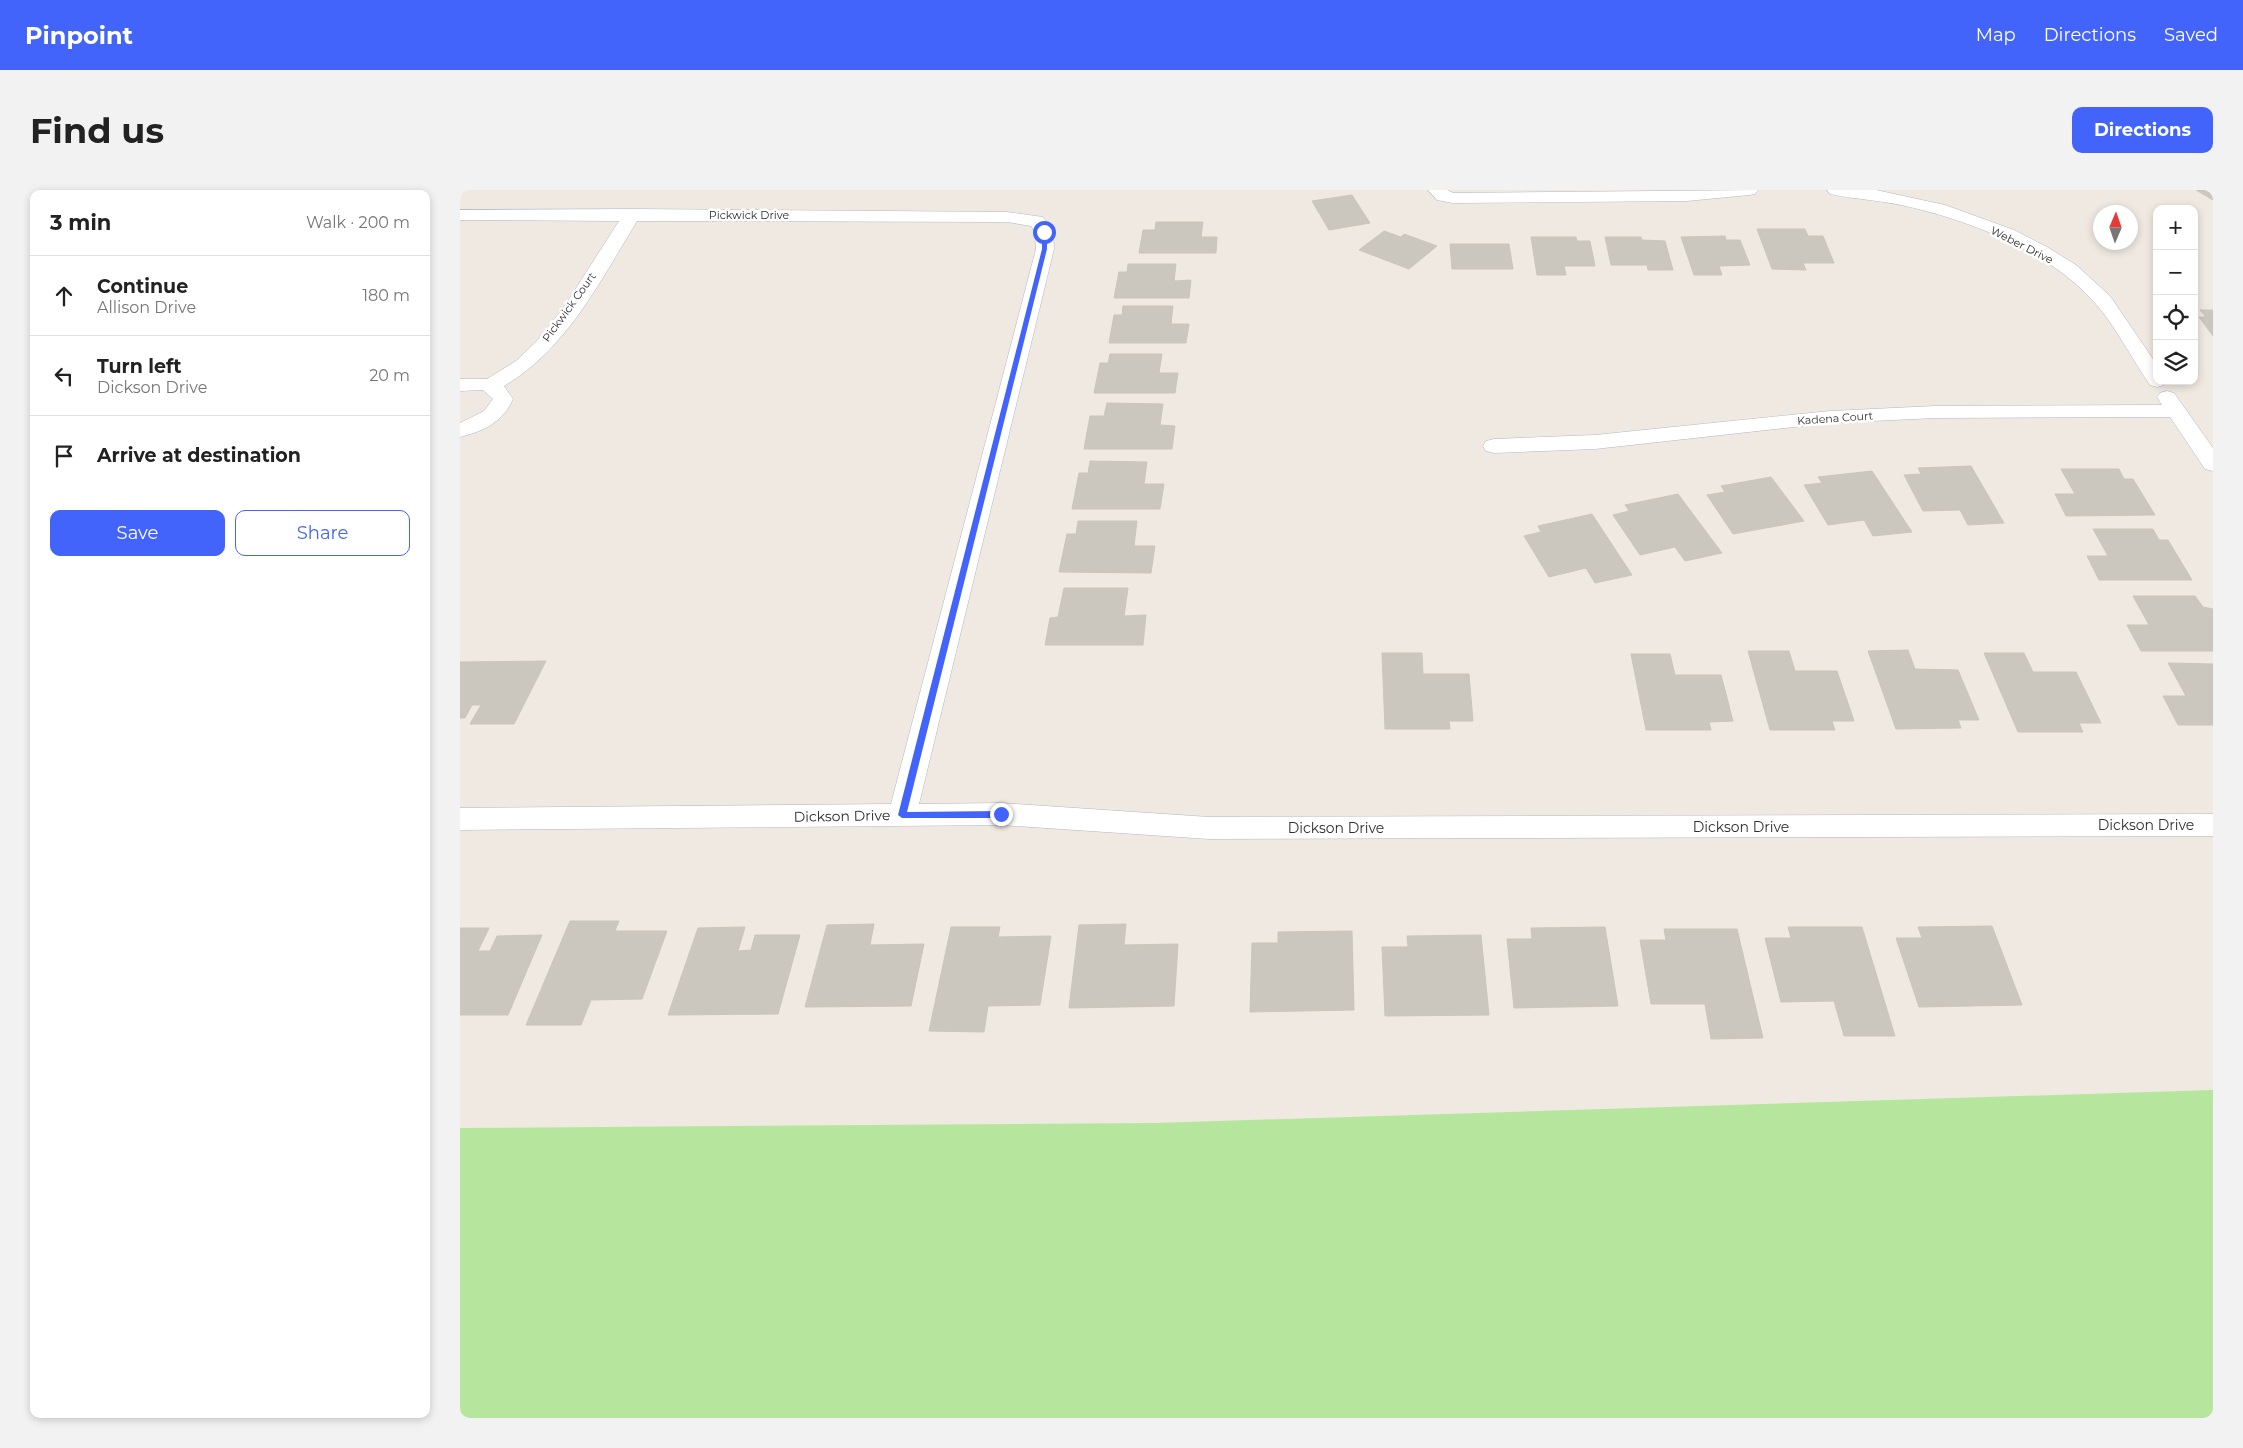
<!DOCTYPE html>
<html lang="en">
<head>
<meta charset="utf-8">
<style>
  body { margin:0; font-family:Montserrat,sans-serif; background:#f2f2f2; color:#222 }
  .controls { position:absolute; right:15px; top:15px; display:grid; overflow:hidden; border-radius:10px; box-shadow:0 2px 8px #0003 }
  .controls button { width:45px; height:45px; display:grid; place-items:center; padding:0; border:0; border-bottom:1px solid #e0e0e0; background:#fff; color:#222; font:25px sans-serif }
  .compass { position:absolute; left:1633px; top:15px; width:45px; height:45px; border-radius:50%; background:#fff; box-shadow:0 2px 8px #0003; rotate:2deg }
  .stop { position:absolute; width:15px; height:15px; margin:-11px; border:4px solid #4264fb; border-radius:50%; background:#fff }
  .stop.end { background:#4264fb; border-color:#fff; box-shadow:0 1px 5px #0008 }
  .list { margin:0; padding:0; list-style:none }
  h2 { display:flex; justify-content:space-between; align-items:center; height:65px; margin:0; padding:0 20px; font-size:21px }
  h2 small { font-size:16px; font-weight:400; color:#767676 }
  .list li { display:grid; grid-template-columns:32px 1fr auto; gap:15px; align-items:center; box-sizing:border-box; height:80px; padding:0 20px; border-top:1px solid #e0e0e0 }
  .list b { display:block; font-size:19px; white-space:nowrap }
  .list p { margin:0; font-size:16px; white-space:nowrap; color:#767676 }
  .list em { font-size:16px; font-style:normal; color:#767676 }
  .actions { display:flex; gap:10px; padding:15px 20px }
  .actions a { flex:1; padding:11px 0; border:1px solid #4264fb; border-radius:10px; text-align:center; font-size:18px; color:#4264fb }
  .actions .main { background:#4264fb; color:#fff }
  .icon { flex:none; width:28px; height:28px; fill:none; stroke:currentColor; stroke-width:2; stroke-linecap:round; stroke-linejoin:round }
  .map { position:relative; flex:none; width:1753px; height:1228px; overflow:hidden; border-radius:10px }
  header { display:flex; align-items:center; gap:30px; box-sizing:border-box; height:70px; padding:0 25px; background:#4264fb; color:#fff }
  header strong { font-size:24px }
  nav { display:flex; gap:28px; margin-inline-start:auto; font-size:18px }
  .intro { display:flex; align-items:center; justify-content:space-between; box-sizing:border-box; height:120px; padding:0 30px }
  h1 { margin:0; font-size:35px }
  .button { padding:12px 22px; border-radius:10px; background:#4264fb; color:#fff; font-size:18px; font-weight:700 }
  main { display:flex; gap:30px; padding:0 30px }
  aside { flex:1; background:#fff; border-radius:10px; box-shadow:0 2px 8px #0003 }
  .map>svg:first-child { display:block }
  .green { fill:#b6e59e }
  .building { fill:#cbc7bf; stroke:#cbc5ba }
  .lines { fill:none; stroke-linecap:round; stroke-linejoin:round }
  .street-casing { stroke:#b4b7c1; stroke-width:1 }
  .street { fill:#fff; fill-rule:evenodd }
  .route { fill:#4264fb }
  .labels { text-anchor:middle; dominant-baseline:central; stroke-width:5; stroke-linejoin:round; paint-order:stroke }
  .far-street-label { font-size:11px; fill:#2e2e2e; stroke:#fff }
  .street-label { font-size:14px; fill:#2e2e2e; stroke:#fff }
</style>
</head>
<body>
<header>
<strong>Pinpoint</strong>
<nav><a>Map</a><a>Directions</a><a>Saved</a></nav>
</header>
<div class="intro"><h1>Find us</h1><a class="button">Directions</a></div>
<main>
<aside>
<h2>3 min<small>Walk · 200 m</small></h2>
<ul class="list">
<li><svg class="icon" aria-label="ahead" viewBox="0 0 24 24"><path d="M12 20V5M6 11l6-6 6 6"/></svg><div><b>Continue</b><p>Allison Drive</p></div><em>180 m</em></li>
<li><svg class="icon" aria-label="left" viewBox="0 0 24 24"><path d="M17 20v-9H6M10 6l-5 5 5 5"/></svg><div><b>Turn left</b><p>Dickson Drive</p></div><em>20 m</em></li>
<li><svg class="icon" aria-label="arrive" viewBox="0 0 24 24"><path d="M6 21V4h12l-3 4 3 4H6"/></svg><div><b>Arrive at destination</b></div></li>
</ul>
<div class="actions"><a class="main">Save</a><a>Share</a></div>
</aside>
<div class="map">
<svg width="1753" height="1228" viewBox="0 0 1753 1228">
  <rect width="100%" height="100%" fill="#efe9e1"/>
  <!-- green -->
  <path class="green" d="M1753 900V1228H0V938L695 933Z"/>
  <!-- building -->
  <g class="building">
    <path d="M1736 0H1753V10Z"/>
    <path d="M892 5 910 33 869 40 852 11Z"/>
    <path d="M696 32H743L741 47H757L756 63H679L683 40H695Z"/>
    <path d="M1297 39H1345L1348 46H1363L1374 73H1343L1346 80 1312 79Z"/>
    <path d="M924 41 941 47 944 44 977 56 949 79 899 60Z"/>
    <path d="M1265 46 1266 50H1280L1290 75 1259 76 1262 85H1234L1221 47Z"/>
    <path d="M1071 47H1116L1117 51H1130L1135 76H1104L1106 85H1077Z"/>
    <path d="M1145 47H1181L1182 50 1205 51 1213 80H1188L1187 75H1151Z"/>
    <path d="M990 54H1049L1053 79H992Z"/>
    <path d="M668 74H716L714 91 731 90 729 108H654L659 82H667Z"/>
    <path d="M663 116H713L711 134H729L726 153H649L654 125H662Z"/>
    <path d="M1740 120H1753V146L1739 127H1746Z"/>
    <path d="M650 164H702L699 183H718L715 203H634L640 173H648Z"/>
    <path d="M647 213 703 214 700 235 715 236 712 259H624L630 226H644Z"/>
    <path d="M630 271 687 272 684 294H704L700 319H612L619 283H628Z"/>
    <path d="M1511 276 1544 333 1508 335 1500 320 1463 321 1444 285 1461 284 1458 278Z"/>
    <path d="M1601 279H1659L1664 289H1673L1695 325 1606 326 1595 304H1615Z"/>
    <path d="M1412 281 1452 342 1413 346 1404 330 1368 335 1344 295 1362 293 1358 287Z"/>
    <path d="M1311 287 1344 331 1273 344 1247 305 1265 302 1261 296Z"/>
    <path d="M1218 304 1262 363 1225 371 1215 357 1180 365 1153 325 1169 321 1165 315Z"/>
    <path d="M1132 324 1172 385 1135 393 1126 378 1089 387 1064 346 1081 342 1078 336Z"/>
    <path d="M618 331H677L674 356H695L691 383 599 382 607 344H616Z"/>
    <path d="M1633 339H1693L1699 350H1708L1732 390H1639L1627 366H1648Z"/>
    <path d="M604 398H668L664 426 686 425 683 455H585L590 428 598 427Z"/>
    <path d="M1673 406H1735L1743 417 1753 419V461H1681L1667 435H1689Z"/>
    <path d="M1448 460 1455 479 1498 480 1519 530H1498L1501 538 1436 539 1408 461Z"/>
    <path d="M1288 461H1329L1335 481H1377L1394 531H1372L1375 540H1310Z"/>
    <path d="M922 463H962L963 484H1009L1013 531H989L990 539H925Z"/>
    <path d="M1524 463H1564L1573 482H1616L1641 533H1619L1623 542H1558Z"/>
    <path d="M1171 464H1210L1215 485H1261L1273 531 1249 532 1251 540H1186Z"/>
    <path d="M86 471 54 534H10L21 515H12L5 528H0V472Z"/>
    <path d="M1708 473 1753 474V535H1718L1703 506H1726Z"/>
    <path d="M110 731H159L155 741H207L182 809 131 810 121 835H66Z"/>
    <path d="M414 734 410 755 464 754 451 816 345 817 367 735Z"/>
    <path d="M666 734 664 755 718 754 714 816 609 818 619 735Z"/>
    <path d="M1532 736 1562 815 1459 817 1436 748H1462L1458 737Z"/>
    <path d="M285 737 278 761 291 760 295 745H340L318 824 208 825 238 738Z"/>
    <path d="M491 737H540L538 747 591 746 580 815 528 816 524 842 469 841Z"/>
    <path d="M1145 737 1158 816 1054 818 1047 749H1072L1071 738Z"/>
    <path d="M1328 737H1402L1435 846H1384L1374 811 1321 812 1305 748H1331Z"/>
    <path d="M0 738H29L18 761H30L37 746 82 745 48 825H0Z"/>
    <path d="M1204 739H1277L1303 848 1251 849 1245 814H1191L1180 750H1206Z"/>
    <path d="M892 741 894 820 790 822 792 753H818V742Z"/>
    <path d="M1021 745 1029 825 925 826 922 757H948L947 746Z"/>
  </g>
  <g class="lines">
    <defs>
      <g id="street">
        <path d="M968 0H987L993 3 1298 0 1295 4 1289 5 1227 11 993 13 977 10Z"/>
        <path d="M1367 0H1416L1485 15 1554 40 1587 57 1616 75 1650 106 1697 175V191H1707L1704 195 1697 197 1690 195C1671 168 1657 138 1635 113 1590 61 1507 29 1441 15 1418 10 1393 9 1370 4Z"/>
        <path d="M172 19 547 22 583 27 593 42 594 59 459 614 541 613 749 627 1753 624V646L749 649 541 635 0 640V618L431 614 576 59 575 42 571 36 547 32 177 31C140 91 107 159 44 196L53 209C43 232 24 241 0 247V233L24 221 33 209 23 200 0 201V189H27L56 171 76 152 104 117 159 31 0 30V20Z"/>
        <path d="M1707 201 1714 203 1753 258V281L1745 279 1710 227 1475 228 1370 233 1135 259 1034 263 1026 261 1023 256 1026 251 1034 249 1135 245 1370 221 1475 216 1702 215 1697 207 1700 203Z"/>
      </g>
    </defs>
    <!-- street casing -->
    <use href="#street" class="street-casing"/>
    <!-- street -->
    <use href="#street" class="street"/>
  </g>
  <!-- route -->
  <path class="route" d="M582 41 587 42V59L447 622 541 621 545 624 541 628H442L438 625 582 59Z"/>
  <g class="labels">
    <!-- far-street labels -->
    <g class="far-street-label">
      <text x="289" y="25">Pickwick Drive</text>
      <text transform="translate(1562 55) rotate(27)">Weber Drive</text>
      <text transform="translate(109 117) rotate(-54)">Pickwick Court</text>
      <text transform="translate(1375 228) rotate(-4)">Kadena Court</text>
    </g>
    <!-- street labels -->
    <g class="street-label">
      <text transform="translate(382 626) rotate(-1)">Dickson Drive</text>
      <text x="1686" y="635">Dickson Drive</text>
      <text x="1281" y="637">Dickson Drive</text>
      <text x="876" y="638">Dickson Drive</text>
    </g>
  </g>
</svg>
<div class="controls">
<button>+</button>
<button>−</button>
<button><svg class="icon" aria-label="locate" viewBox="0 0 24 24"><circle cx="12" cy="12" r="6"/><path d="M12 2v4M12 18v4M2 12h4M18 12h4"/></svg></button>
<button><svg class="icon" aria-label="layers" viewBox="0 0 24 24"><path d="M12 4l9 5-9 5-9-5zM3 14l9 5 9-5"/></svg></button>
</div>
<svg class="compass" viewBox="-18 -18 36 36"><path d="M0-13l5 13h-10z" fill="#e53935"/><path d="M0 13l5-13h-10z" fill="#767676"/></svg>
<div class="stop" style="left:584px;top:42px"></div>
<div class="stop end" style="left:541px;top:624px"></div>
</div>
</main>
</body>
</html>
